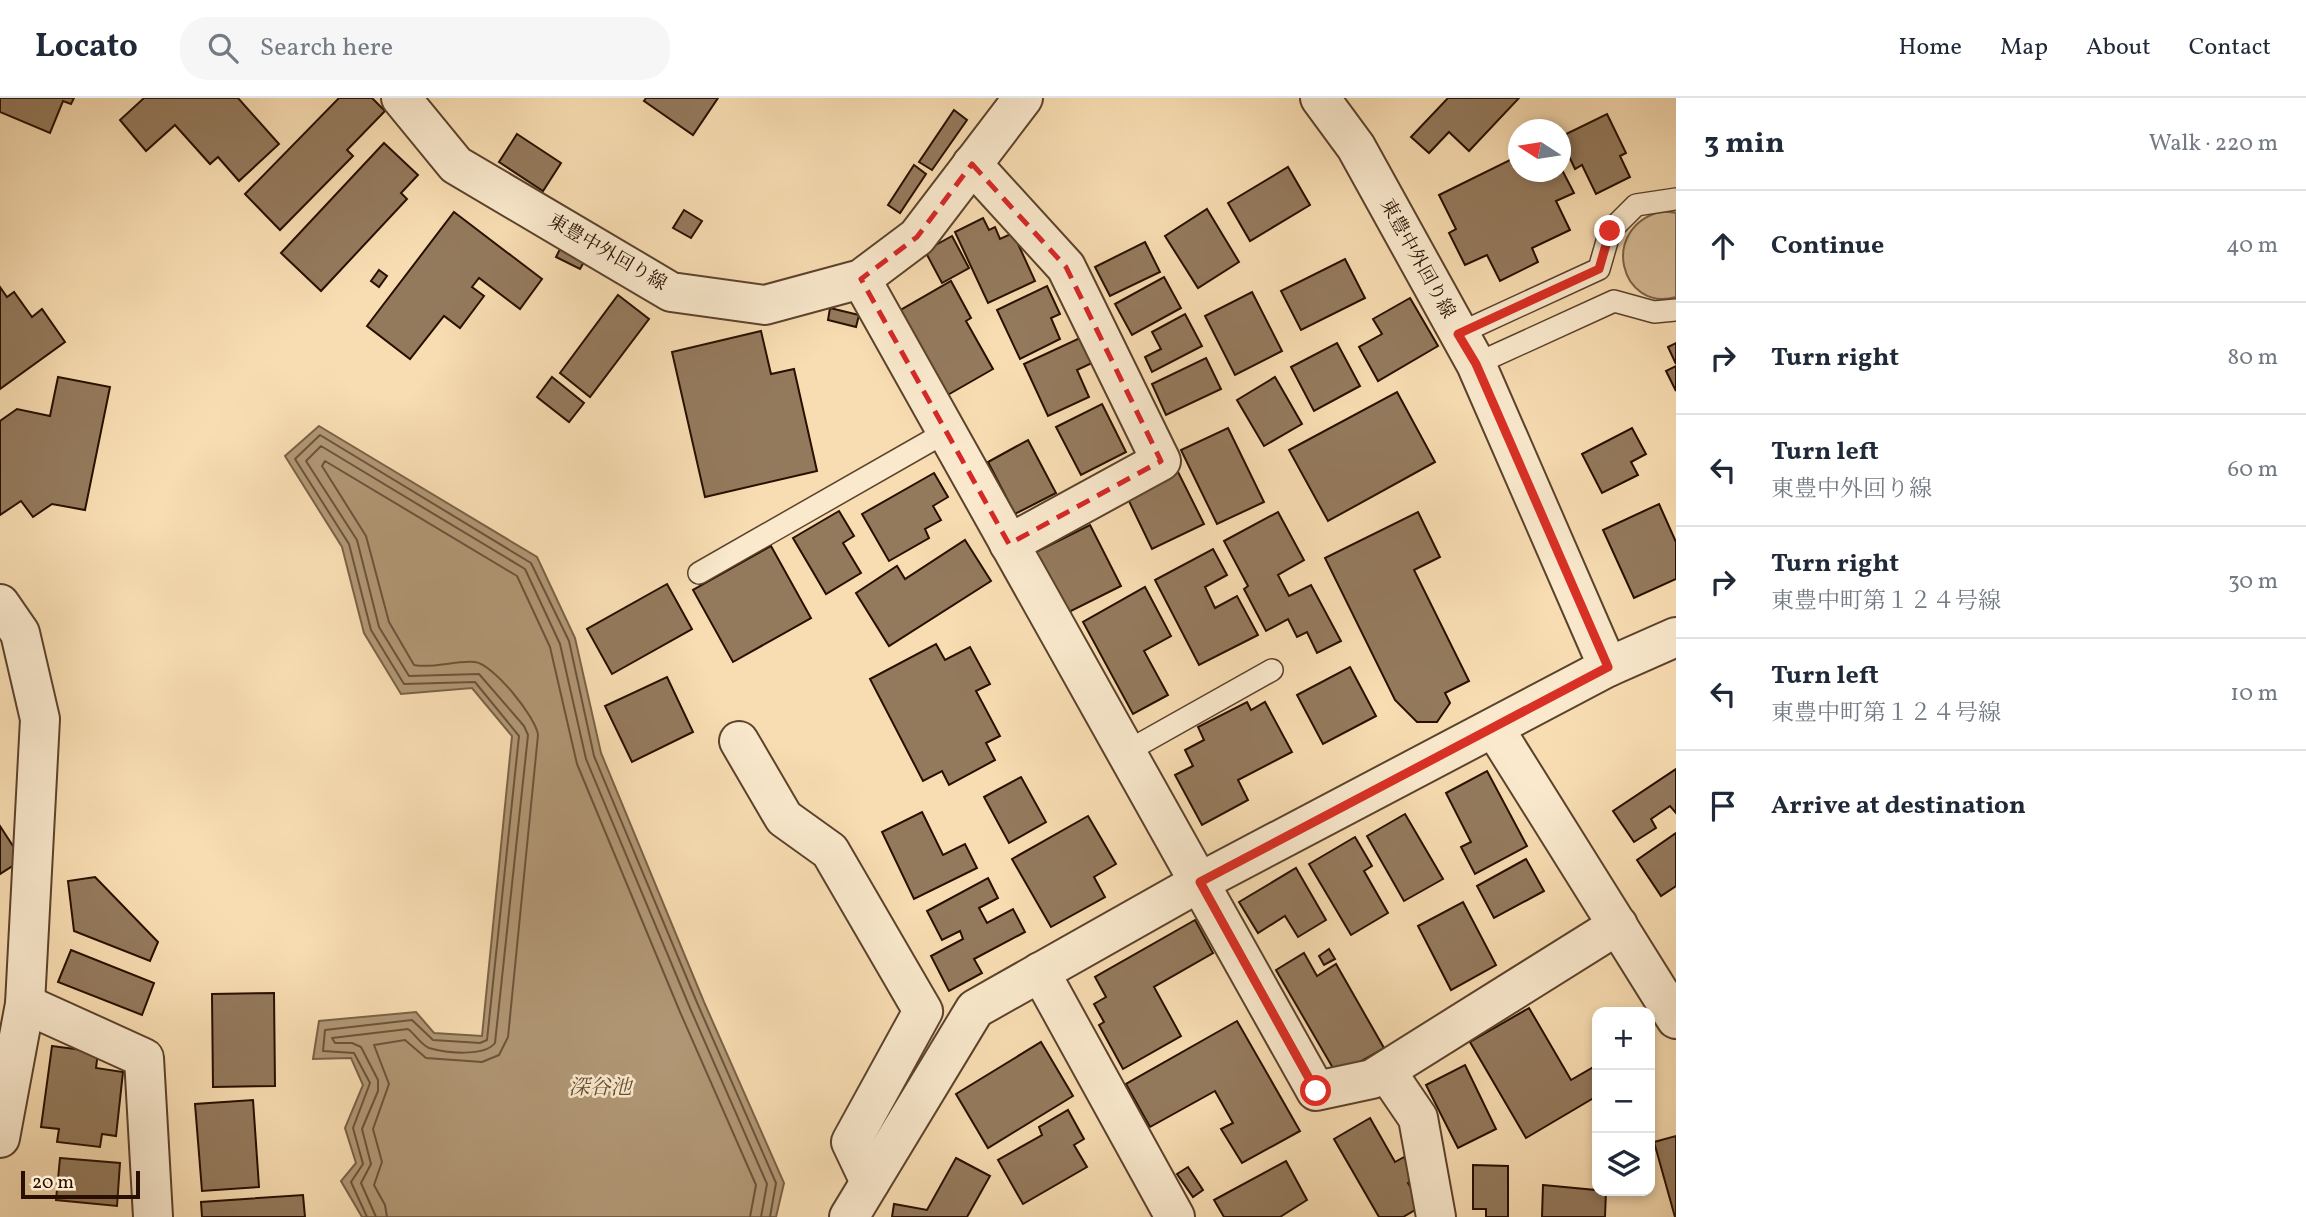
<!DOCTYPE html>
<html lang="en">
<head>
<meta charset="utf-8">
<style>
  body { margin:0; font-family:Vollkorn,"Noto Serif JP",serif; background:#f6f6f7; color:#1f2937 }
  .controls { position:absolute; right:21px; bottom:21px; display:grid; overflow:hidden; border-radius:14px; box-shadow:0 4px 10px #0003 }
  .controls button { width:63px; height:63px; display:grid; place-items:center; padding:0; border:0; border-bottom:2px solid #e0e1e3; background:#fff; color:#1f2937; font:35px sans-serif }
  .compass { position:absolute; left:1508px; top:21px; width:63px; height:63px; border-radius:50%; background:#fff; box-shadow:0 4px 10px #0003; rotate:282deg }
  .scale { position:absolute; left:21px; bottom:18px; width:119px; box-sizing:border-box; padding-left:7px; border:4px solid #280f00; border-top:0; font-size:19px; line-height:24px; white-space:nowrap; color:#280f00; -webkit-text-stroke:5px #fae9cd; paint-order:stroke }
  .stop { position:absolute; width:21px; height:21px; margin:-16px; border:5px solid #d93025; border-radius:50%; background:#fff }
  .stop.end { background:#d93025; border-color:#fff; box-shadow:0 2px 7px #0008 }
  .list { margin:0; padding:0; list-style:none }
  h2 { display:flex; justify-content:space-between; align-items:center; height:91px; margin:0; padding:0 28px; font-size:30px }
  h2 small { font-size:23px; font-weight:400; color:#747a83 }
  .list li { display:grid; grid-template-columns:46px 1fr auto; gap:21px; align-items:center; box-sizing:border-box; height:112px; padding:0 28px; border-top:2px solid #e0e1e3 }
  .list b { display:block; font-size:26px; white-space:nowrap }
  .list p { margin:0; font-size:23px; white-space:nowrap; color:#747a83 }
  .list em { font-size:23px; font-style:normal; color:#747a83 }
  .icon { flex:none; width:38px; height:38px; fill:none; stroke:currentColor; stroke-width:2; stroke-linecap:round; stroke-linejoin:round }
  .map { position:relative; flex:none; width:1676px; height:1119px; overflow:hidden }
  header { display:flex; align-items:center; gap:42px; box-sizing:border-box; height:98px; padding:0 35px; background:#fff; border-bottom:2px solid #e0e1e3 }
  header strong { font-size:33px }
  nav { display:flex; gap:38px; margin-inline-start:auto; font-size:24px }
  .search { width:490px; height:63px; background:#f6f6f7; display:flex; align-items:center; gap:18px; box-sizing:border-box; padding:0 24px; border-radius:28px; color:#747a83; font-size:26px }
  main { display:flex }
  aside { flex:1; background:#fff }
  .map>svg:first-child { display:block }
  .green { fill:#d5ba94; stroke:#7e644a; stroke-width:2 }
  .water { fill:#b19775; stroke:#7a6146; stroke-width:2 }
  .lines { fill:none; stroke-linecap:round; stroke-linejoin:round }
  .shore { stroke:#6c533a; stroke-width:2 }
  .building { fill:#947a5d; stroke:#280f00; stroke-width:2 }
  .service-casing { stroke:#5c422c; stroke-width:24 }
  .minor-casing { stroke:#5c422c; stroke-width:42 }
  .service { stroke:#fae9cd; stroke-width:21 }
  .minor { stroke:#fae9cd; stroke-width:38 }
  .route { stroke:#d93025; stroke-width:9 }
  .marked { fill:none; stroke:#d62828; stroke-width:5; stroke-dasharray:14 9; stroke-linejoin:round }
  .labels { text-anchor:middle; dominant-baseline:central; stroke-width:5; stroke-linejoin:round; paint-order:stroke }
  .street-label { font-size:19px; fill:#280f00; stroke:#fae9cd }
  .water-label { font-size:21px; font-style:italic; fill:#664c35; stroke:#fae9cd }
</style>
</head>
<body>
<header>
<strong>Locato</strong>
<div class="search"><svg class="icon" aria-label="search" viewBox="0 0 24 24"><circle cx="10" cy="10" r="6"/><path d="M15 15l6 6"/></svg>Search here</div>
<nav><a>Home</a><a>Map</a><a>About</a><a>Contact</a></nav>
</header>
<main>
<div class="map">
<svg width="1676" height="1119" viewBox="0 0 1676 1119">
  <rect width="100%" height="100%" fill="#f8ddb2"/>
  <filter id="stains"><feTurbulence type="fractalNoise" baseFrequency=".00286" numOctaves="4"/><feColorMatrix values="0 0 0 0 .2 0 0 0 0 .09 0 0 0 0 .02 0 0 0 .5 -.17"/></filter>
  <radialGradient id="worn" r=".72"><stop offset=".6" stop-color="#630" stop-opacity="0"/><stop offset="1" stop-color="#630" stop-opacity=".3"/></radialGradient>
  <!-- green -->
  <path class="green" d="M1663 113 1676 115V199C1621 215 1597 129 1663 113Z"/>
  <!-- water -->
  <path class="water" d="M319 328 537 459 575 540 601 655 704 904 784 1085 776 1119H362L341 1083 356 1065 345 1030 363 987 351 960 313 961 319 923 416 914 434 935 482 938 512 638 472 590 401 596 364 535 342 449 285 358Z"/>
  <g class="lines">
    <!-- shore -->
    <g class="shore">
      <path d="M367 1119 351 1084 363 1066 353 1030 370 985 354 955 323 953 325 932 412 922 433 942 480 945 487 942 519 638 475 584 404 586 371 532 349 446 295 361 320 337 531 465 569 543 594 658 698 907 776 1085 770 1119"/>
      <path d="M376 1119 361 1085 371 1066 362 1031 378 993V982L361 949 352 945H335L332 940 408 931C415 936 421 947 429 950 446 955 484 959 495 945L528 637 524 628 479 576 409 578 379 529 357 442 306 363 321 348 525 471 560 546 586 661 690 910 767 1086 761 1119"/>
      <path d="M387 1119 385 1107 374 1087 382 1064 373 1031 389 986 374 947 405 942 426 960 482 964 499 957 508 939 538 637C536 619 493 566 475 564 455 562 433 571 414 567L389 524 366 438 322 368 325 363 517 478 550 549 577 666 680 914 756 1087 750 1119"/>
    </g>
  </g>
  <!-- building -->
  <g class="building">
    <path d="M0 0H74L71 6 63 3 50 35 0 14Z"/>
    <path d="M144 0H238L279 46 239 83 218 59 210 66 175 27 146 53 120 22Z"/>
    <path d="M339 0H372L385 13 347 52 353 58 280 132 245 96Z"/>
    <path d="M646 0H718L693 37 644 3Z"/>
    <path d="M1448 0H1519L1469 53 1449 34 1429 55 1411 39Z"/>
    <path d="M954 12 967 22 932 72 919 64Z"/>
    <path d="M1607 16 1626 55 1620 58 1630 79 1596 96 1582 67 1575 71 1560 39Z"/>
    <path d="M517 36 561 65 543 93 499 64Z"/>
    <path d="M384 45 418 77 401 95 407 101 321 193 281 155Z"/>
    <path d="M1518 58V74H1560V68L1574 95 1556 103 1570 132 1532 150 1538 164 1500 183 1487 157 1465 167 1449 135 1456 131 1439 97Z"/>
    <path d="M914 67 926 76 900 115 888 107Z"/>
    <path d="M1288 69 1310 107 1250 143 1228 105Z"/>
    <path d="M1207 111 1239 164 1198 190 1165 138Z"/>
    <path d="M684 112 702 123 691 140 673 130Z"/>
    <path d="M454 114 542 181 520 211 479 180 472 189 484 198 460 230 444 218 410 261 367 228Z"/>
    <path d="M983 120 989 132 995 129 1000 141 1013 135 1035 183 988 205 955 134Z"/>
    <path d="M952 138 969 170 942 185 925 153Z"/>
    <path d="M1145 144 1160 174 1110 198 1095 169Z"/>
    <path d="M560 151 584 164 580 171 556 159Z"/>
    <path d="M1345 161 1365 200 1301 232 1281 193Z"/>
    <path d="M379 172 387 178 379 189 371 183Z"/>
    <path d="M1164 179 1181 210 1132 237 1115 206Z"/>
    <path d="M951 183 971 220 966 223 993 271 939 302 892 217Z"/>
    <path d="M1047 188 1060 216 1051 220 1060 241 1020 261 997 212Z"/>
    <path d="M0 189 7 199 14 194 32 219 42 211 65 244 0 291Z"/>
    <path d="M1252 194 1282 253 1235 277 1205 218Z"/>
    <path d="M618 197 649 221 590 299 560 275Z"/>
    <path d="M1410 200 1438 248 1378 283 1359 249 1382 236 1373 221Z"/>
    <path d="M830 210 859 217 856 229 828 222Z"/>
    <path d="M1185 216 1202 248 1152 274 1145 259 1161 251 1152 234Z"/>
    <path d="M761 233 771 276 794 271 817 373 705 399 672 254Z"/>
    <path d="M1082 239 1094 264 1077 272 1089 299 1048 318 1024 266Z"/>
    <path d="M1337 245 1360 288 1314 313 1291 269Z"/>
    <path d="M1676 245V266L1668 249Z"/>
    <path d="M1206 260 1221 291 1166 317 1152 286Z"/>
    <path d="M1676 268V293L1666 273Z"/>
    <path d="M58 279 110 289 85 412 52 406 33 419 21 403 0 417V323L17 311 50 318Z"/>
    <path d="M552 279 584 305 569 324 537 299Z"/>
    <path d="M1275 279 1302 326 1264 348 1237 302Z"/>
    <path d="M1397 294 1435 364 1328 423 1289 352Z"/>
    <path d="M1102 306 1126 354 1081 377 1056 329Z"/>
    <path d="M1228 330 1264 404 1217 426 1181 352Z"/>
    <path d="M1632 330 1646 356 1631 364 1638 377 1602 395 1582 356Z"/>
    <path d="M1028 342 1056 395 1015 416 988 364Z"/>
    <path d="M1178 374 1204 426 1152 451 1127 399Z"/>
    <path d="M934 375 948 399 933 408 941 422 925 431 929 440 889 463 862 416Z"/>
    <path d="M1659 406 1676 444V481L1634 500 1603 432Z"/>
    <path d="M839 413 854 438 843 445 861 475 826 496 793 440Z"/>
    <path d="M1278 414 1304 462 1278 477 1289 498 1311 487 1341 543 1317 555 1307 534 1297 539 1288 521 1266 533 1244 491 1248 488 1224 443Z"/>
    <path d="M1418 414 1440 459 1414 472 1469 583 1445 595 1450 605 1437 624H1417L1395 602 1325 460Z"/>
    <path d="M1090 427 1121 488 1067 515 1036 454Z"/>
    <path d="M965 442 991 483 889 548 856 495 897 468 905 481Z"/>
    <path d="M771 448 811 520 733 564 693 492Z"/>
    <path d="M1213 451 1227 477 1205 489 1215 510 1237 498 1258 537 1199 567 1155 482Z"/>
    <path d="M667 486 692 531 612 576 587 531Z"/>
    <path d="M1145 489 1171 538 1144 553 1168 597 1133 616 1083 524Z"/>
    <path d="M936 546 945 562 970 549 990 586 976 593 1000 638 986 645 995 662 949 687 942 673 923 683 870 581Z"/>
    <path d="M1350 569 1376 618 1323 646 1297 597Z"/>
    <path d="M667 579 693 634 632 664 605 608Z"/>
    <path d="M1247 604 1251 612 1265 604 1292 654 1238 682 1248 702 1202 727 1175 677 1193 668 1185 652 1204 642 1198 629Z"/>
    <path d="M1676 671V715L1670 708 1651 721 1656 730 1634 744 1613 713Z"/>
    <path d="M1487 673 1527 748 1475 776 1461 749 1471 744 1446 695Z"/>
    <path d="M1021 679 1046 724 1009 745 984 699Z"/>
    <path d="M922 714 943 757 965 746 977 770 914 801 882 734Z"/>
    <path d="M1405 716 1443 781 1404 803 1367 738Z"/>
    <path d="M1088 718 1116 766 1094 779 1105 799 1051 829 1012 761Z"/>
    <path d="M0 728 22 762 0 776Z"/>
    <path d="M1676 735V788L1661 798 1637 762Z"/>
    <path d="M1355 739 1372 768 1364 773 1388 815 1351 837 1309 766Z"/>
    <path d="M1526 761 1544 793 1494 820 1477 788Z"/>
    <path d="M1296 770 1326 822 1298 839 1285 818 1258 835 1239 804Z"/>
    <path d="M95 779 158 844 150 863 74 833 68 783Z"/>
    <path d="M988 780 998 800 979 810 987 825 1013 811 1025 834 974 861 982 875 949 893 931 858 963 841 960 833 942 842 927 813Z"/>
    <path d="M1463 804 1496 867 1451 892 1418 828Z"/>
    <path d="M1195 822 1213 855 1154 889 1181 938 1123 971 1099 927 1104 924 1094 906 1106 899 1095 879Z"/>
    <path d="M1329 851 1335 861 1324 867 1319 858Z"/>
    <path d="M71 852 154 885 142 917 58 884Z"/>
    <path d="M1304 855 1317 878 1336 866 1384 950 1337 977 1276 872Z"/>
    <path d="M274 895 275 988 213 989 212 896Z"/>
    <path d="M1529 910 1571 982 1597 967V998L1526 1040 1470 944Z"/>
    <path d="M1237 923 1300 1033 1242 1065 1221 1031 1233 1025 1215 993 1150 1029 1126 986Z"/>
    <path d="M1041 944 1073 998 988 1050 956 996Z"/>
    <path d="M52 948 98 954 96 970 123 974 116 1038 102 1036 100 1049 57 1044 59 1031 41 1029Z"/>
    <path d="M1465 967 1496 1031 1458 1050 1426 987Z"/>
    <path d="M253 1002 259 1089 202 1093 195 1006Z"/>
    <path d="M1068 1012 1084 1041 1074 1047 1087 1069 1023 1106 998 1062 1042 1037 1039 1029Z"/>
    <path d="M1370 1020 1395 1064 1404 1059 1416 1080 1408 1085 1422 1108 1403 1119H1379L1334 1041Z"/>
    <path d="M1676 1038V1119H1675L1654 1044Z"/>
    <path d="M60 1060 120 1065 117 1108 56 1102Z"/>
    <path d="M956 1060 990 1078 967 1119H892L894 1106 927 1112Z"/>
    <path d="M1286 1063 1307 1102 1280 1119H1224L1214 1102Z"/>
    <path d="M1473 1067 1508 1068V1119H1486V1111H1473Z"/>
    <path d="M1188 1069 1203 1092 1193 1099 1177 1076Z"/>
    <path d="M1543 1087 1606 1093 1605 1119H1542Z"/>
    <path d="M303 1097 305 1119H202L201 1104Z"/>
  </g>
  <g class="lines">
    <defs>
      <g id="service">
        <path d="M1458 236 1599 171 1610 133 1636 107 1676 101"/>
        <path d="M1476 266 1614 203 1654 214 1676 212"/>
        <path d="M699 475 946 334"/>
        <path d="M1126 654 1272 572"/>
      </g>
      <g id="minor">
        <path d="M401 0 456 67 671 194 765 207 861 181 917 139 1023 0"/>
        <path d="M1320 0 1356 49 1476 266 1608 569"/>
        <path d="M972 66 1066 169 1161 363 1009 446"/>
        <path d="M861 181 1316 993 1372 981 1618 827"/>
        <path d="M0 506 20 535 40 621 25 906 0 1040"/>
        <path d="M1494 630 1676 921"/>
        <path d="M739 643 784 720 830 753 923 913 851 1044 870 1084"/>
        <path d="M1040 874 1175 1119"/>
        <path d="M25 906 144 960 153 1119"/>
        <path d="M1386 973 1418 1020 1436 1119"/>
        <path d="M849 1119 975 911 1200 784 1608 569 1676 539"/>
      </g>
    </defs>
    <!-- service casing -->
    <use href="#service" class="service-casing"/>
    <!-- minor casing -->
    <use href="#minor" class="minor-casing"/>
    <!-- service -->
    <use href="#service" class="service"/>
    <!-- minor -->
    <use href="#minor" class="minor"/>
  </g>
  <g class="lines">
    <!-- route -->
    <path class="route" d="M1316 993 1200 784 1608 569 1476 266 1458 236 1599 171 1610 133"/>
  </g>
  <!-- marked area -->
  <path class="marked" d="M972 66 1066 169 1161 363 1009 446 861 181 917 139Z"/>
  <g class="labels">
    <!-- street labels -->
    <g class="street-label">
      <text transform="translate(607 155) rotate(30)">東豊中外回り線</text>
      <text transform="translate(1417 161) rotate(61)">東豊中外回り線</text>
    </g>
    <!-- water labels -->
    <g class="water-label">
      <text x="600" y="990">深谷池</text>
    </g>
  </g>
  <rect width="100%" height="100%" filter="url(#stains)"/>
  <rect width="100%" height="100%" fill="url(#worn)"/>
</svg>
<div class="controls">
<button>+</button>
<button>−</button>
<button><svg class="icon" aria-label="layers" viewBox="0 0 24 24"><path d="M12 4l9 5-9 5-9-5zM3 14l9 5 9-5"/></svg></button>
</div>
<svg class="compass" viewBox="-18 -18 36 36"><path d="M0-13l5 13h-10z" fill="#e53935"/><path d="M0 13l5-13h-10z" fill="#747a83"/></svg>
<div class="scale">20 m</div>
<div class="stop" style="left:1316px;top:993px"></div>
<div class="stop end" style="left:1610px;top:133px"></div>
</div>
<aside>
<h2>3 min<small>Walk · 220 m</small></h2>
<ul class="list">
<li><svg class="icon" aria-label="ahead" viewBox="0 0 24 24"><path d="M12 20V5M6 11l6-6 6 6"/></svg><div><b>Continue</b></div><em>40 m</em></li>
<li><svg class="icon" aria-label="right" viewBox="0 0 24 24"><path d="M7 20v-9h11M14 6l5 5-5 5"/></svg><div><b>Turn right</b></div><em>80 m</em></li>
<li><svg class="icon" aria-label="left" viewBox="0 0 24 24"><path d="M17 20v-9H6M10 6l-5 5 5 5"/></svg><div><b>Turn left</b><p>東豊中外回り線</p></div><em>60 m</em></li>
<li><svg class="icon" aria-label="right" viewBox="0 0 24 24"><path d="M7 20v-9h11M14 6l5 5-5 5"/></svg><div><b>Turn right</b><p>東豊中町第１２４号線</p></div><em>30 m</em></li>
<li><svg class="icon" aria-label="left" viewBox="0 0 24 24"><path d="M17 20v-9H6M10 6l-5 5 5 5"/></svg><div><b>Turn left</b><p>東豊中町第１２４号線</p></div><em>10 m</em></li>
<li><svg class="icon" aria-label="arrive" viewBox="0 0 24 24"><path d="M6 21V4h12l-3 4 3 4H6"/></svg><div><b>Arrive at destination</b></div></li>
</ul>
</aside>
</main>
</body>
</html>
